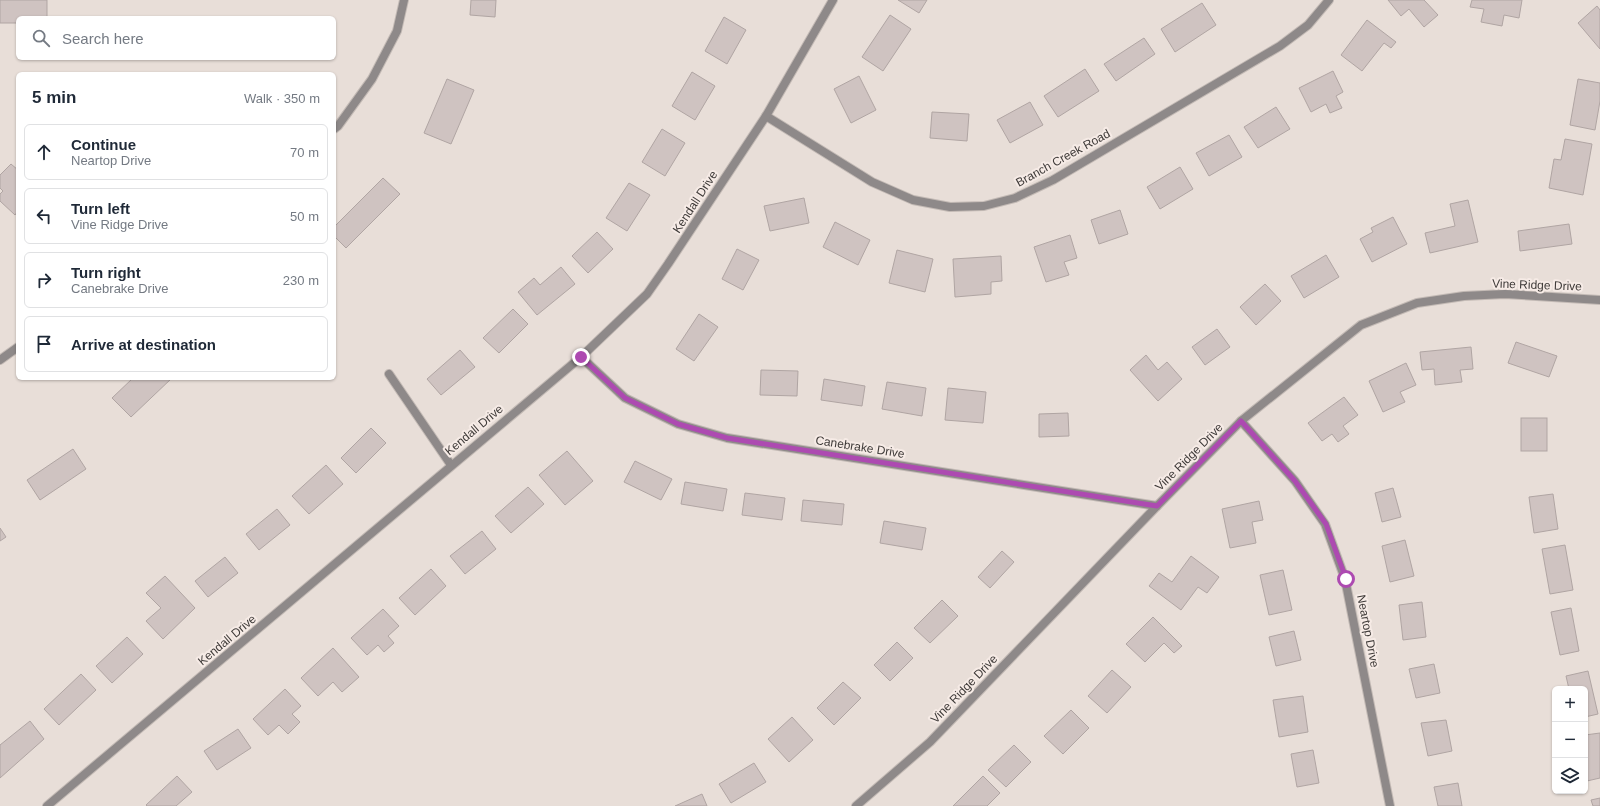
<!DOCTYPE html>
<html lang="en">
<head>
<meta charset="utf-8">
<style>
  body { margin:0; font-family:Arial,sans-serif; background:#f6f6f7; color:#1f2937 }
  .controls { position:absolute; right:12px; bottom:12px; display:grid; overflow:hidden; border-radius:6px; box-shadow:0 1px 3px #0004 }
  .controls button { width:36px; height:36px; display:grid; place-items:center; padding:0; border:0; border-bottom:1px solid #e0e1e3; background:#fff; color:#1f2937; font:20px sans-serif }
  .stop { position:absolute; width:12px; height:12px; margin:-9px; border:3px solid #ad4ab1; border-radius:50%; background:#fff }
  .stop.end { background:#ad4ab1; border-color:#fff; box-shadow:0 1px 4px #0008 }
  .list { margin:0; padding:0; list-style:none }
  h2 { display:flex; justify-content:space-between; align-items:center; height:52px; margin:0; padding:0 16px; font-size:17px }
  h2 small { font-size:13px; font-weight:400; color:#747a83 }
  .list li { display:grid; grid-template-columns:26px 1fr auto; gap:12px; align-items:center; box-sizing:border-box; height:56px; margin:0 8px 8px; padding:0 8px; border:1px solid #e0e1e3; border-radius:6px }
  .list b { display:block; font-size:15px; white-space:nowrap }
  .list p { margin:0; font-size:13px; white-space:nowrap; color:#747a83 }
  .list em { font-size:13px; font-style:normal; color:#747a83 }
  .icon { flex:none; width:22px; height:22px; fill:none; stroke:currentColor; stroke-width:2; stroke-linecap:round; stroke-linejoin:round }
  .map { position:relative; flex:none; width:1600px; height:806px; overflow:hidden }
  .search { position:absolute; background:#fff; box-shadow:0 1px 3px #0004; left:16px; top:16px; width:320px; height:44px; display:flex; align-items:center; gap:10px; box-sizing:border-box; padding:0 14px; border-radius:6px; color:#747a83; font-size:15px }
  .panel { position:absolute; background:#fff; box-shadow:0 1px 3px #0004; left:16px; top:72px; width:320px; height:308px; border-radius:6px }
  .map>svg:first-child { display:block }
  .building { fill:#cfc3c1; stroke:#b0a5a3 }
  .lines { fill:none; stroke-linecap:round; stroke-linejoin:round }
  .service-casing { stroke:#c3bab5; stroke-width:10 }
  .minor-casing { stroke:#c3bab5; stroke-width:10 }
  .service { stroke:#8e8989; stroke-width:8 }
  .minor { stroke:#8e8989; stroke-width:8 }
  .route { stroke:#ad4ab1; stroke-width:5 }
  .labels { text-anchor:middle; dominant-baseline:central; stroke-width:4; stroke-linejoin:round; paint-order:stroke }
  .street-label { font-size:12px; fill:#3e3a38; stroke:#f6ebe6 }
</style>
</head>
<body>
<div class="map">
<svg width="1600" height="806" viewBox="0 0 1600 806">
  <rect width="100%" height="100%" fill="#e8ded8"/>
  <!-- building -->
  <g class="building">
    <path d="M0 0H47V18H18V23H0Z"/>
    <path d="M471 0H496L495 17 470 15Z"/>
    <path d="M898 0H927L919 13Z"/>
    <path d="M1388 0H1424L1438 15 1424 27 1409 9 1401 16Z"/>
    <path d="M1472 0H1522L1519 18 1504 15 1502 26 1481 22 1484 9 1470 7Z"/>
    <path d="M1202 3 1216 25 1175 52 1161 29Z"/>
    <path d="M1597 6 1600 10V49L1578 23Z"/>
    <path d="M890 15 911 29 883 71 862 57Z"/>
    <path d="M724 17 746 30 727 64 705 51Z"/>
    <path d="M1367 20 1396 42 1391 48 1384 43 1362 71 1341 55Z"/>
    <path d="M1144 38 1155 54 1116 81 1104 64Z"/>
    <path d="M1085 69 1099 91 1058 117 1044 96Z"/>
    <path d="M1333 71 1343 92 1336 96 1342 108 1330 113 1326 104 1311 112 1299 88Z"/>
    <path d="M692 72 715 86 695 120 672 106Z"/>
    <path d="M859 76 876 110 851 123 834 89Z"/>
    <path d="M447 79 474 90 451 144 424 133Z"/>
    <path d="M1578 79 1600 83V101L1595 130 1570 125Z"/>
    <path d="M1030 102 1043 125 1010 143 997 120Z"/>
    <path d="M1276 107 1290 129 1258 148 1244 127Z"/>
    <path d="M932 112 969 114 967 141 930 138Z"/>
    <path d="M662 129 685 143 665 176 642 162Z"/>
    <path d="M1229 135 1242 157 1209 176 1196 153Z"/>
    <path d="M1565 139 1592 144 1583 195 1549 188 1554 159 1561 160Z"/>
    <path d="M11 164 18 170V211L15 215 0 201V194L3 191 0 188V175Z"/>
    <path d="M1180 167 1193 189 1160 209 1147 187Z"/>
    <path d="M383 178 400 194 346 248 334 236V227Z"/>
    <path d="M629 183 650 195 627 231 606 218Z"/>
    <path d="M804 198 809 223 770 231 764 206Z"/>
    <path d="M1468 200 1478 242 1430 253 1425 233 1455 226 1450 204Z"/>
    <path d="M1120 210 1128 234 1099 244 1091 220Z"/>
    <path d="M1393 217 1407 244 1372 262 1360 239 1373 232 1371 228Z"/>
    <path d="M835 222 870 240 858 265 823 247Z"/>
    <path d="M1569 224 1572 244 1520 251 1518 231Z"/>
    <path d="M597 232 613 249 588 273 572 256Z"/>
    <path d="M1070 235 1077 258 1064 262 1069 275 1046 282 1034 247Z"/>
    <path d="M737 249 759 260 743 290 722 279Z"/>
    <path d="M897 250 933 259 925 292 889 283Z"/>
    <path d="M1326 255 1339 277 1304 298 1291 276Z"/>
    <path d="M1001 256 1002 281 991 282V294L955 297 953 259Z"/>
    <path d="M561 267 575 284 537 315 518 292 534 278 540 285Z"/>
    <path d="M1265 284 1281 301 1256 325 1240 307Z"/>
    <path d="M513 309 528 324 499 353 483 338Z"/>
    <path d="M699 314 718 327 694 361 676 349Z"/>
    <path d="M1217 329 1230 347 1205 365 1192 347Z"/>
    <path d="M1516 342 1557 356 1549 377 1508 363Z"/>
    <path d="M1471 347 1473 369 1460 370 1462 382 1435 385 1434 369 1422 370 1420 352Z"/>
    <path d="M460 350 475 367 441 395 427 379Z"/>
    <path d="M1146 355 1158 370 1167 362 1182 379 1158 401 1130 370Z"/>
    <path d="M1406 363 1416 385 1400 392 1405 402 1383 412 1369 381Z"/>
    <path d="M761 370 798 371 797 396 760 395Z"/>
    <path d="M133 378H172L131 417 112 398Z"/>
    <path d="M824 379 865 386 862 406 821 400Z"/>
    <path d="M887 382 926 388 922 416 882 409Z"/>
    <path d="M948 388 986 392 983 423 945 420Z"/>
    <path d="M1344 397 1358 415 1343 426 1349 434 1338 442 1332 434 1322 441 1308 423Z"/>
    <path d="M1068 413 1069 436 1039 437V414Z"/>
    <rect x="1521" y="418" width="26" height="33"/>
    <path d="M371 428 386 443 356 473 341 458Z"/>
    <path d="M73 449 86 469 40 500 27 480Z"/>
    <path d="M567 451 593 481 565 505 539 475Z"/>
    <path d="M635 461 672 479 661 500 624 482Z"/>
    <path d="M326 465 343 484 309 514 292 496Z"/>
    <path d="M685 482 727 489 723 511 681 504Z"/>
    <path d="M528 487 544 504 511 533 495 516Z"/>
    <path d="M1393 488 1401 517 1382 522 1375 493Z"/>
    <path d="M745 493 785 498 782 520 742 515Z"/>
    <path d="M1553 494 1558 529 1534 533 1529 497Z"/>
    <path d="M803 500 844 504 842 525 801 521Z"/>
    <path d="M1259 501 1263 520 1252 522 1256 543 1230 548 1222 509Z"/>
    <path d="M277 509 290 525 259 550 246 534Z"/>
    <path d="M884 521 926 528 922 550 880 543Z"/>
    <path d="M0 528 6 537 0 541Z"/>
    <path d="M482 531 496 549 465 574 450 556Z"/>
    <path d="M1405 540 1414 576 1390 582 1382 546Z"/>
    <path d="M1565 545 1573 590 1550 594 1542 549Z"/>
    <path d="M1002 551 1014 562 990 588 978 577Z"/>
    <path d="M1191 556 1219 577 1207 593 1198 587 1181 610 1149 586 1159 573 1172 582Z"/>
    <path d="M225 557 238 573 208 597 195 581Z"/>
    <path d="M431 569 446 586 415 615 399 598Z"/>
    <path d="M1283 570 1292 610 1269 615 1260 575Z"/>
    <path d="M165 576 195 608 163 639 146 621 161 608 146 593Z"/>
    <path d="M942 600 958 616 930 643 914 628Z"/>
    <path d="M1422 602 1426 637 1403 640 1399 605Z"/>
    <path d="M1571 608 1579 651 1560 655 1551 612Z"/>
    <path d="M383 609 399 626 388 636 394 643 384 652 378 645 367 655 351 638Z"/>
    <path d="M1153 617 1182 646 1174 653 1164 643 1145 662 1126 644Z"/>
    <path d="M1294 631 1301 660 1276 666 1269 637Z"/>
    <path d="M127 637 143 654 112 683 96 666Z"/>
    <path d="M897 642 913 658 890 681 874 665Z"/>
    <path d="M333 648 359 677 342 692 333 682 318 696 301 678Z"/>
    <path d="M1434 664 1440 693 1416 698 1409 669Z"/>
    <path d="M1112 670 1131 687 1107 713 1088 696Z"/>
    <path d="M1588 671 1598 714 1585 717V689H1569L1566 676Z"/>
    <path d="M81 674 96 690 59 725 44 709Z"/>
    <path d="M843 682 861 698 834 725 817 708Z"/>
    <path d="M285 689 301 706 292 714 300 722 288 734 279 725 268 735 253 719Z"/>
    <path d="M1303 696 1308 732 1279 737 1273 700Z"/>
    <path d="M1071 710 1089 728 1063 754 1044 736Z"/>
    <path d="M792 717 813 740 789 762 768 739Z"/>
    <path d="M1446 720 1452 751 1428 756 1421 723Z"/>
    <path d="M30 721 44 739 0 778V745Z"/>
    <path d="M238 729 251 748 217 770 204 751Z"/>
    <path d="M1600 733V778L1587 781 1585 771V735Z"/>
    <path d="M1014 745 1031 762 1006 787 988 770Z"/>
    <path d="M1313 750 1319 783 1297 787 1291 754Z"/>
    <path d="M754 763 766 782 731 803 719 784Z"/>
    <path d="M177 776 192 792 176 806H147L146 805Z"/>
    <path d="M983 776 1000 793 987 806H953Z"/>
    <path d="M1458 783 1462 806H1438L1434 787Z"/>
    <path d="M702 794 707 806H675Z"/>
    <path d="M1600 798V806H1593L1591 800Z"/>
  </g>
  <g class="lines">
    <defs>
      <path id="service" d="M389 374 451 465"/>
      <g id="minor">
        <path d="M766 116 872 182 913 200 950 207 984 206 1015 198 1053 180 1280 46 1308 25 1329 0"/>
        <path d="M334 129 338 126 372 79 397 31 404 0"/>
        <path d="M581 357 625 398 678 424 727 438 1157 506"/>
        <path d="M0 360 18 347"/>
        <path d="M1241 421 1295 481 1325 524 1345 579 1390 806"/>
        <path d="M47 806 581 357 647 294 668 264 766 116 833 0"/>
        <path d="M856 806 930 742 1157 506 1241 421 1361 325 1417 303 1464 296 1505 294 1600 300"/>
      </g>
    </defs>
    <!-- service casing -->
    <use href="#service" class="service-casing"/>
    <!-- minor casing -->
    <use href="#minor" class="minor-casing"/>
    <!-- service -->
    <use href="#service" class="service"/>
    <!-- minor -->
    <use href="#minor" class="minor"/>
  </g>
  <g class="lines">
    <!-- route -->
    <path class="route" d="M581 357 625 398 678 424 727 438 1157 506 1241 421 1295 481 1326 524 1346 579"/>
  </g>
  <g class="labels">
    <!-- street labels -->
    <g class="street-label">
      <text transform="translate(1063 158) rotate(-29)">Branch Creek Road</text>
      <text transform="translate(695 202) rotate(-57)">Kendall Drive</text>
      <text transform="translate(1537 285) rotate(2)">Vine Ridge Drive</text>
      <text transform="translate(474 430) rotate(-40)">Kendall Drive</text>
      <text transform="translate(860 447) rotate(9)">Canebrake Drive</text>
      <text transform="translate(1189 457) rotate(-45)">Vine Ridge Drive</text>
      <text transform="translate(1368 631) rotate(79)">Neartop Drive</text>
      <text transform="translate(227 640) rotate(-40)">Kendall Drive</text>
      <text transform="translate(964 689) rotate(-46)">Vine Ridge Drive</text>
    </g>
  </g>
</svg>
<div class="controls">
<button>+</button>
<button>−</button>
<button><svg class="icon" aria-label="layers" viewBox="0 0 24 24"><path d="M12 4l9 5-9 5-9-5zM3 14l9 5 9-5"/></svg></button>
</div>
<div class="stop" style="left:1346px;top:579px"></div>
<div class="stop end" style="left:581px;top:357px"></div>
<div class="search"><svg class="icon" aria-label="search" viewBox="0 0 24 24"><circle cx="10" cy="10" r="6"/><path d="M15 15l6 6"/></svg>Search here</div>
<section class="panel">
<h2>5 min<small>Walk · 350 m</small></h2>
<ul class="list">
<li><svg class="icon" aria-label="ahead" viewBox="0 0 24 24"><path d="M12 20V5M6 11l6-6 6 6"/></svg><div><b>Continue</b><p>Neartop Drive</p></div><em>70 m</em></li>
<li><svg class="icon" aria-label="left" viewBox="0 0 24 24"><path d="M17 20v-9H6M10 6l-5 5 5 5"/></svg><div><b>Turn left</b><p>Vine Ridge Drive</p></div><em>50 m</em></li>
<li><svg class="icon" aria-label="right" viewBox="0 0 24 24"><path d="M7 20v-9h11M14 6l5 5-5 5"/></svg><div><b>Turn right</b><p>Canebrake Drive</p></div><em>230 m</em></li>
<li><svg class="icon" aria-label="arrive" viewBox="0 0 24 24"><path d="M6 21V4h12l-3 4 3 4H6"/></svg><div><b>Arrive at destination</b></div></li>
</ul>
</section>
</div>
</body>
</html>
